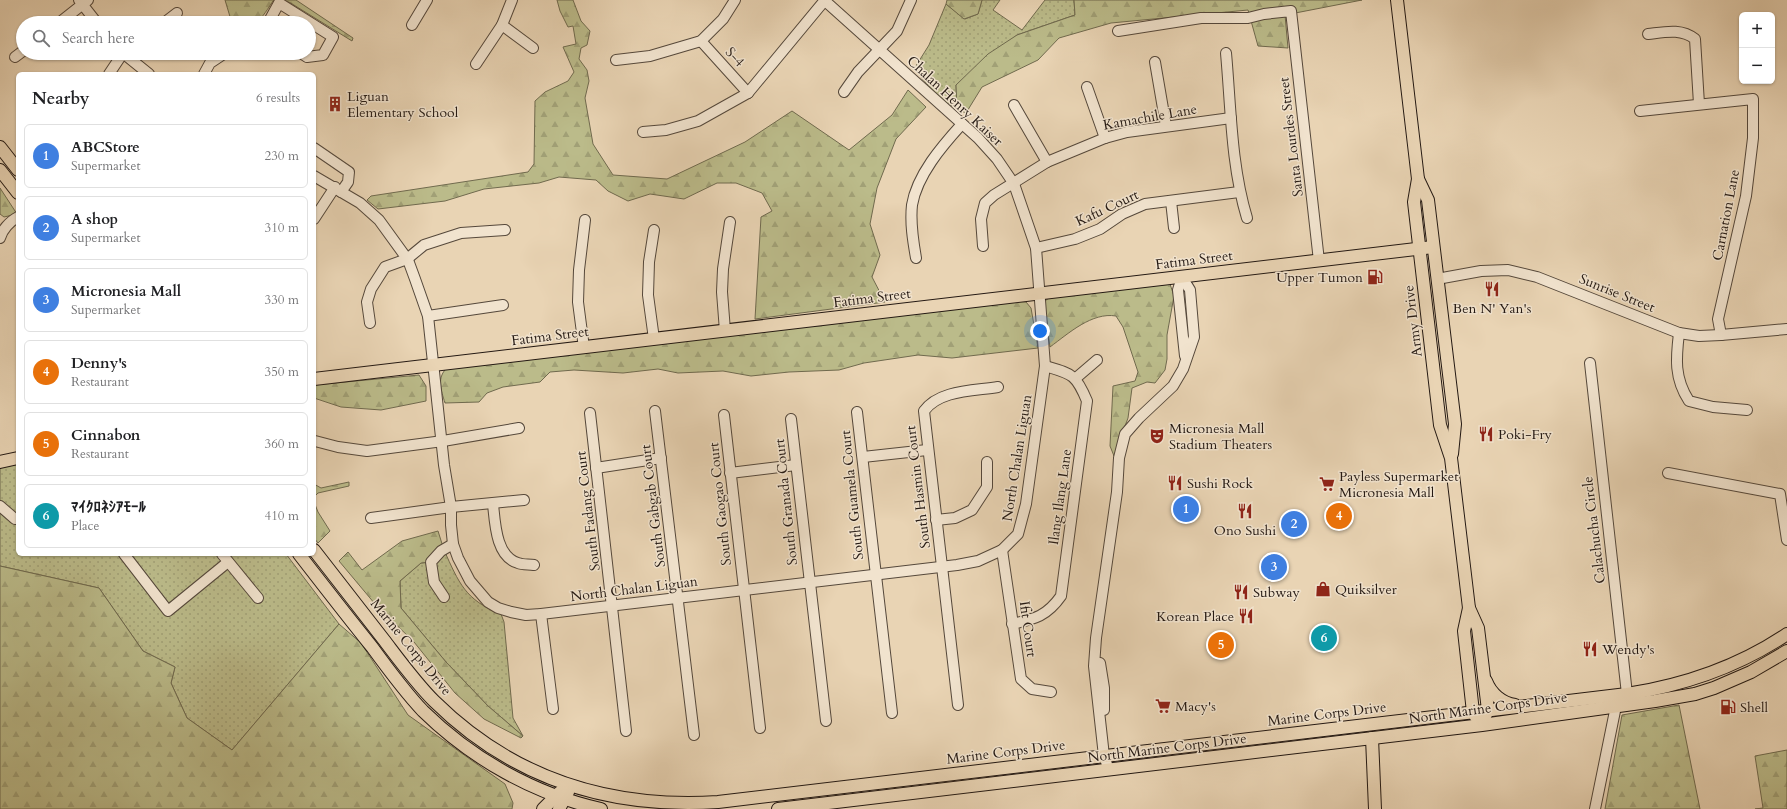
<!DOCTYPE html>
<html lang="en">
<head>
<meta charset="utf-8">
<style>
  body { margin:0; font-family:Cardo,serif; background:#f6f6f6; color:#202124 }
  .controls { position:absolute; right:12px; top:12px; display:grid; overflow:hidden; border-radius:6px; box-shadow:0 1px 3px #0004 }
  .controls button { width:36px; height:36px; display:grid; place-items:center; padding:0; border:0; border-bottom:1px solid #e0e0e0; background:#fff; color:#202124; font:20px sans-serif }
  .you { position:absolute; left:1040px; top:331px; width:14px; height:14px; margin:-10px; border:3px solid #fff; border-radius:50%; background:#1a73e8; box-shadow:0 0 0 6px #1a73e833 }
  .badge { display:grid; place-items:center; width:26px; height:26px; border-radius:50%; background:#2563eb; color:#fff; font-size:13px; font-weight:700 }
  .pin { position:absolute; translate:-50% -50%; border:2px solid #fff; box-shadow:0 1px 4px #0006 }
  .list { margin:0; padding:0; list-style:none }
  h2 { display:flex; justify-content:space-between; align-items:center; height:52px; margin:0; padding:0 16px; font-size:17px }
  h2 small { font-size:13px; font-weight:400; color:#757577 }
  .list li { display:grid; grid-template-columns:26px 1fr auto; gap:12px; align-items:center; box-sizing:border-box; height:64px; margin:0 8px 8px; padding:0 8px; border:1px solid #e0e0e0; border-radius:6px }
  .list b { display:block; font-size:15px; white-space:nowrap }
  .list p { margin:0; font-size:13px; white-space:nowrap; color:#757577 }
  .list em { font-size:13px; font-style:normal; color:#757577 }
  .icon { flex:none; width:22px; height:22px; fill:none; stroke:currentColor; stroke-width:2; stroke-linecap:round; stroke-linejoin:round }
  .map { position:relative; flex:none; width:1787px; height:809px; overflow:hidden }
  .search { position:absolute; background:#fff; box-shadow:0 1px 3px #0004; left:16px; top:16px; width:300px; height:44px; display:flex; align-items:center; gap:10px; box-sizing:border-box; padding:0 14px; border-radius:22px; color:#757577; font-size:15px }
  .panel { position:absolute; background:#fff; box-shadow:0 1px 3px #0004; left:16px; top:72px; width:300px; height:484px; border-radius:6px }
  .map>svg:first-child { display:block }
  .grass { fill:url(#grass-dots); stroke:#706a4e }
  .forest { fill:url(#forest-firs); stroke:#706a4e }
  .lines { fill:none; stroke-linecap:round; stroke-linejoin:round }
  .minor-casing { stroke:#55483b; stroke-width:12 }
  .major-casing { stroke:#241913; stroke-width:14 }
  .minor { stroke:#f1e3ce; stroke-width:10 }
  .major { stroke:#e9d4b4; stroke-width:12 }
  .labels { text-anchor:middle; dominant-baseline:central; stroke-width:3; stroke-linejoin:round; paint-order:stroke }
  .street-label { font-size:14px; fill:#241913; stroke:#f1e3ce }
  .poi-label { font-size:14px; fill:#241913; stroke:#f1e3ce; text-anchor:start }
</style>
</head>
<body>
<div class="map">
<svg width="1787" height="809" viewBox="0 0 1787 809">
  <defs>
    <pattern id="grass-dots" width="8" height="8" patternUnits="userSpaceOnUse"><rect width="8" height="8" fill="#bbbb8a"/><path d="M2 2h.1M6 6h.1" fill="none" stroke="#a1a076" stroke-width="1.8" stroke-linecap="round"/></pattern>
    <pattern id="forest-firs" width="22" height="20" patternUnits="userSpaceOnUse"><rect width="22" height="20" fill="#bbbb8a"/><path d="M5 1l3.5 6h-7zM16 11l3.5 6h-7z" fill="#a1a076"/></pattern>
  </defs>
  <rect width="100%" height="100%" fill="#e9d4b4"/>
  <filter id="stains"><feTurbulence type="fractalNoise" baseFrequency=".005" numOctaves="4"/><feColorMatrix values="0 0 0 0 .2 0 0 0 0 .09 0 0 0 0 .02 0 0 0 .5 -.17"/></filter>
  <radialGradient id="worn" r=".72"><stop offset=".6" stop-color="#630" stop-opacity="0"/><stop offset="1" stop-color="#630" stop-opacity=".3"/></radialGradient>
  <!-- grass -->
  <g class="grass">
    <path d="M982 0H1000L993 10 1022 30 1045 0H1074L1075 15 1017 35 956 85 957 109 940 99 914 69 929 45 946 4 965 19 978 14Z"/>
    <path d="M18 462V554H286L339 624 232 750 187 718 171 683 175 667 143 651 99 588 0 566V467Z"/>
    <path d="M444 550C459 583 465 600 501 614L504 622 513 718 523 736 488 706 446 662 401 608 400 581 421 563 431 562Z"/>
  </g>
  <!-- forest -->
  <g class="forest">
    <path d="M225 0H296L353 38 352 41 289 2 273 1C256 27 259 23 228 23L231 20Z"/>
    <path d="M557 0H573L581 21 590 31 587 45 581 48 579 59 587 70 589 81 585 98 593 144 613 175 667 179 745 142 792 111 849 150 892 115 908 90 926 107 896 139 877 188 870 224 880 255 872 277 885 302 755 319 761 217 772 211 762 193 736 183H717L684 199 650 194 628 201 608 191 596 180 559 177 539 183 484 189 445 201 378 209 367 200 371 196 528 172 534 164 535 101 545 92 568 81 574 72 563 47 576 44 573 26 568 27 560 11Z"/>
    <path d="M947 0H982L978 14 964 19 946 4Z"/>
    <path d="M1074 0H1362L1285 15 1288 48 1258 46 1248 10 1111 23 1059 38 1038 60 982 87 966 113 957 109 956 85 988 54 1017 35 1075 15Z"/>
    <path d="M0 188 17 214 4 217 0 214Z"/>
    <path d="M1170 284 1174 296 1167 335V359L1165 370 1155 383 1147 382 1132 388 1128 418 1114 456 1110 446 1113 386 1135 381 1138 372 1123 327 1116 316C1092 312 1069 333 1050 347L1044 302 1051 296Z"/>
    <path d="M1015 301 1026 302 1031 308 1038 348 952 358 918 355 864 363 839 370 789 372 751 376 723 371 678 373 658 369 623 373 574 370 550 372 540 382 503 387 487 393 479 402 445 403C441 390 436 377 448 367Z"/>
    <path d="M419 375 426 386V401L381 410 341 407 314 398V385Z"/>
    <path d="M349 482V486L318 493 314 497V484L321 488Z"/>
    <path d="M314 502 318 512 330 531 318 543 314 538Z"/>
    <path d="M438 531 444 550 431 562 421 563 400 581 401 608 446 662 488 706 523 736 521 738 484 719 455 693 414 642 375 604 339 561 348 552 362 570 402 541Z"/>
    <path d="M0 566 99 588 143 651 175 667 171 683 187 718 232 750 339 624 361 643 408 715 505 784 513 803 512 809H0Z"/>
    <path d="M1679 705 1700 809H1605L1622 715Z"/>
    <path d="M1787 750V809H1755L1763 808 1755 756Z"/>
  </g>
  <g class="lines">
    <defs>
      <g id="minor">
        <path d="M79 0 97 23"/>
        <path d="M59 23 88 0"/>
        <path d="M164 23 177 13"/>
        <path d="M268 23 279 3 333 37 323 55 307 57 301 53"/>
        <path d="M412 25 427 0"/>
        <path d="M502 25 533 48"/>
        <path d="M1118 31 1201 18H1248L1264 14 1291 11 1319 261"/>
        <path d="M1648 34C1665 32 1681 28 1695 39L1699 104"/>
        <path d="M701 41 748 93"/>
        <path d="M123 53 149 74"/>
        <path d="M1226 53C1231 108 1231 165 1247 218"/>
        <path d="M15 57 23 51"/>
        <path d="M616 60 650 56 701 41 723 19 735 0"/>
        <path d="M1155 62 1166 126"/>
        <path d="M476 64 502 25 512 0"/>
        <path d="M109 74 123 53"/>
        <path d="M204 74 210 63 225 53"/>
        <path d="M1087 87 1105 138"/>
        <path d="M844 92 858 72 897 31 911 0"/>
        <path d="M1014 105 1047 162"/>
        <path d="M1640 111 1753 99V138L1746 196 1718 319 1721 335"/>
        <path d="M643 132 666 130 698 121 748 93 825 0"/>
        <path d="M314 148 349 172 348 182 341 192"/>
        <path d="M314 176 360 203 379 220 408 260 415 279 428 316 444 465 451 507V525L453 544 458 558 470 581 488 602 498 608 511 612 526 615 541 614 957 565 978 561 1002 550 1018 534 1026 504 1045 366 1036 248 1014 184 997 159 978 138 824 0"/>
        <path d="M1171 201 1174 228"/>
        <path d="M314 219 335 187"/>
        <path d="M654 230 649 262 648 295 654 339"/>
        <path d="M0 238C2 230 10 221 18 217"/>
        <path d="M983 246 981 219 985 203 994 195 1047 162 1105 138 1127 132 1231 118"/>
        <path d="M1036 248 1075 239 1100 229 1122 214 1145 204 1239 192"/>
        <path d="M916 258C913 241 910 223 912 205 917 175 942 146 962 124"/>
        <path d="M1182 277 1178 290 1185 356"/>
        <path d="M1437 279 1481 271 1508 270 1537 277 1679 333 1699 336 1721 335 1787 329"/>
        <path d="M428 316 503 305"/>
        <path d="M370 323 367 302 371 289 385 267 407 259 424 245 461 233 505 230"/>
        <path d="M725 331 722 292 723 269 730 222"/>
        <path d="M1679 333C1676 358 1674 378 1689 401L1713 407 1747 410"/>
        <path d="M584 348 578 302 579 270 585 220"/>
        <path d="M1590 363 1627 694"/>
        <path d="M1076 378 1097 360"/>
        <path d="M655 411 694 735"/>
        <path d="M857 412 892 713"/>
        <path d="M590 413 626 731"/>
        <path d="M724 415 760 728"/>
        <path d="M791 419 826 721"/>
        <path d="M315 441 338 447 367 451 443 441 519 428"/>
        <path d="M863 457 927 450"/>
        <path d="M596 468 661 458"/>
        <path d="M730 473 796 465"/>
        <path d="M1668 473 1780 494 1787 540"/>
        <path d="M493 504C495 523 496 557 518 563 523 565 529 564 534 565"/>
        <path d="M0 506 15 519H18"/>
        <path d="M371 518 451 507 524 500"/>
        <path d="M936 520 955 518 972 510 987 487V462"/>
        <path d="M1002 550 1021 679 1032 689 1051 692"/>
        <path d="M124 554 168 611 228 562"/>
        <path d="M222 554 258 598"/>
        <path d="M444 597 434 582 431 562 441 551 453 544"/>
        <path d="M541 614 553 709"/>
        <path d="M1012 624C1035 619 1047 616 1061 596L1087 401C1076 374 1072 374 1045 366"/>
        <path d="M1100 663 1104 688V710"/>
        <path d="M958 705 924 411C939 390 973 391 998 387"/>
        <path d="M1109 770 1104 756 1094 666 1096 638 1117 492 1119 458 1125 434 1139 418 1173 386 1183 369 1194 337 1190 290 1182 277"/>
        <path d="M1595 809 1616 706 1622 702"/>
      </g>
      <g id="major">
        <path d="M1397 0 1418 179 1428 200 1455 424 1452 454"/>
        <path d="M0 147 18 170"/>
        <path d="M0 170 18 193"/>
        <path d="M1418 179 1414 202 1440 425 1451 458 1469 608 1478 628 1488 710 1485 716"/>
        <path d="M314 379 1433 247"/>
        <path d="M0 462 18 458"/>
        <path d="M314 550C337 580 361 610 384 640 400 661 416 683 434 701 513 779 609 809 718 802L1627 694C1685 685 1738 667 1787 634"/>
        <path d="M299 554C323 585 347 616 372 647 388 669 404 691 423 711 472 759 534 794 601 809"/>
        <path d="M1469 608 1464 631 1473 712 1476 717"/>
        <path d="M1486 681C1491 694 1502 703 1515 705"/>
        <path d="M1372 738 1375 809"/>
        <path d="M543 809 560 792"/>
        <path d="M559 809 568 792"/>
        <path d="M778 809 1482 725 1655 701 1695 694 1714 688 1751 672 1787 651"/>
      </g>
    </defs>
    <!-- minor casing -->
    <use href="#minor" class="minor-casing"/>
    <!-- major casing -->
    <use href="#major" class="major-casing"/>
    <!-- minor -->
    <use href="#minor" class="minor"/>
    <!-- major -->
    <use href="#major" class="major"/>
  </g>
  <!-- icons -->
  <defs>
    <symbol id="building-bare" viewBox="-9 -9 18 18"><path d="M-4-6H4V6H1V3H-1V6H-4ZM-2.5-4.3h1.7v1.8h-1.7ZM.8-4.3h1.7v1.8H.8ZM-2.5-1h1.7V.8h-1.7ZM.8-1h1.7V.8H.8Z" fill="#8f2418" stroke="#f1e3ce" stroke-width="2.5" paint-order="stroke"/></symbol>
    <symbol id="fuel-bare" viewBox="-9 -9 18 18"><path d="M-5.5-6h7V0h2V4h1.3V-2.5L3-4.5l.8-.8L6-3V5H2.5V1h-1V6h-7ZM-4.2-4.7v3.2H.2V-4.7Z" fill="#8f2418" stroke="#f1e3ce" stroke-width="2.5" paint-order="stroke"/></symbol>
    <symbol id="restaurant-bare" viewBox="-9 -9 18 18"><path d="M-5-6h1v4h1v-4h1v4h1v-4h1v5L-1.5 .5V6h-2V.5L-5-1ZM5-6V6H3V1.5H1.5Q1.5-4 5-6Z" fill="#8f2418" stroke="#f1e3ce" stroke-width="2.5" paint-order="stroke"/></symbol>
    <symbol id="theatre-bare" viewBox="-9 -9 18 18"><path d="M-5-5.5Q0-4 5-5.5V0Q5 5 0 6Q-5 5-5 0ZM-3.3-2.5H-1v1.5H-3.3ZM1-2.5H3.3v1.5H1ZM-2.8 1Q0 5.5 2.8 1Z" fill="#8f2418" stroke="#f1e3ce" stroke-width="2.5" paint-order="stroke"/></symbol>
    <symbol id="supermarket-bare" viewBox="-9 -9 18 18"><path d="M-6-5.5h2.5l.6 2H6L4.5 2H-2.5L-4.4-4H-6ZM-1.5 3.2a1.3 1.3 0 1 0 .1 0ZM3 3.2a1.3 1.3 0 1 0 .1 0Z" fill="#8f2418" stroke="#f1e3ce" stroke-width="2.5" paint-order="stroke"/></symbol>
    <symbol id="shop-bare" viewBox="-9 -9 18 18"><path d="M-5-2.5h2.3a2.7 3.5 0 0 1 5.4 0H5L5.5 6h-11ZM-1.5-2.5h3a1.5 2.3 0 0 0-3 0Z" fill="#8f2418" stroke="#f1e3ce" stroke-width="2.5" paint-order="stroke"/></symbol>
  </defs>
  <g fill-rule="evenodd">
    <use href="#building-bare" x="324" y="93" width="22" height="22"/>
    <use href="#fuel-bare" x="1364" y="266" width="22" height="22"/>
    <use href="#restaurant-bare" x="1481" y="278" width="22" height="22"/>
    <use href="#restaurant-bare" x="1475" y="423" width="22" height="22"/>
    <use href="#theatre-bare" x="1146" y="425" width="22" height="22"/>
    <use href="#restaurant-bare" x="1164" y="472" width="22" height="22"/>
    <use href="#supermarket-bare" x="1316" y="473" width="22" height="22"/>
    <use href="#restaurant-bare" x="1234" y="500" width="22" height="22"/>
    <use href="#shop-bare" x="1312" y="578" width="22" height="22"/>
    <use href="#restaurant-bare" x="1230" y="581" width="22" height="22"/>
    <use href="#restaurant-bare" x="1235" y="605" width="22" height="22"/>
    <use href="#restaurant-bare" x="1579" y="638" width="22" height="22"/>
    <use href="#supermarket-bare" x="1152" y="695" width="22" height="22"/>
    <use href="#fuel-bare" x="1717" y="696" width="22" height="22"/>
  </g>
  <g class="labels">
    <!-- street labels -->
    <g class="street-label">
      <text transform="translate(735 57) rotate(47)">S-4</text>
      <text transform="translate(955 101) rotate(43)">Chalan Henry Kaiser</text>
      <text transform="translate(1150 117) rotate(-10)">Kamachile Lane</text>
      <text transform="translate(1291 137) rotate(-97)">Santa Lourdes Street</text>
      <text transform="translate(1107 208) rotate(-25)">Kafu Court</text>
      <text transform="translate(1726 215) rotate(-79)">Carnation Lane</text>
      <text transform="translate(1194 260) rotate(-7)">Fatima Street</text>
      <text transform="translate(1617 293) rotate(22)">Sunrise Street</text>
      <text transform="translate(872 298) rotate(-7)">Fatima Street</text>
      <text transform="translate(1413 321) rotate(-97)">Army Drive</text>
      <text transform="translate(550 336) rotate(-7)">Fatima Street</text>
      <text transform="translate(1017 458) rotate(-81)">North Chalan Liguan</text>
      <text transform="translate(918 487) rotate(-97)">South Hasmin Court</text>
      <text transform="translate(852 495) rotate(-96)">South Guamela Court</text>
      <text transform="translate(1060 497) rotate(-82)">Ilang Ilang Lane</text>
      <text transform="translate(786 502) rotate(-96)">South Granada Court</text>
      <text transform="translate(720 504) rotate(-96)">South Gaogao Court</text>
      <text transform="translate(653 506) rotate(-97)">South Gabgab Court</text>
      <text transform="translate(588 511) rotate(-97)">South Fadang Court</text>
      <text transform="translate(1594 530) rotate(-97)">Calachucha Circle</text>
      <text transform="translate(634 589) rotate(-7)">North Chalan Liguan</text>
      <text transform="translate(1028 629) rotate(82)">Ifit Court</text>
      <text transform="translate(411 647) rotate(51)">Marine Corps Drive</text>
      <text transform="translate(1488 708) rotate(-8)">North Marine Corps Drive</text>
      <text transform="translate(1327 714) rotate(-7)">Marine Corps Drive</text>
      <text transform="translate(1167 748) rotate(-7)">North Marine Corps Drive</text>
      <text transform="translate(1006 752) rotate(-7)">Marine Corps Drive</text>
    </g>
    <!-- poi labels -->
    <g class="poi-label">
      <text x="347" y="96">Liguan<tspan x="347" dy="16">Elementary School</tspan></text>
      <text x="1363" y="277" text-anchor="end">Upper Tumon</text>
      <text x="1492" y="308" text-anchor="middle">Ben N' Yan's</text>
      <text x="1169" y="428">Micronesia Mall<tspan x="1169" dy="16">Stadium Theaters</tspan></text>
      <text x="1498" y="434">Poki-Fry</text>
      <text x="1339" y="476">Payless Supermarket<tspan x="1339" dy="16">Micronesia Mall</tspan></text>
      <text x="1187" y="483">Sushi Rock</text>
      <text x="1245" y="530" text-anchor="middle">Ono Sushi</text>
      <text x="1335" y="589">Quiksilver</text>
      <text x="1253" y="592">Subway</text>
      <text x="1234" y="616" text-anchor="end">Korean Place</text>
      <text x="1602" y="649">Wendy's</text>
      <text x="1175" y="706">Macy's</text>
      <text x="1740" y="707">Shell</text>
    </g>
  </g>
  <rect width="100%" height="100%" filter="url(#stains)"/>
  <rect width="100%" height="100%" fill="url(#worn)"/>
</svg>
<div class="controls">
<button>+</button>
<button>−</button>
</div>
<div class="you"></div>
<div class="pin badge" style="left:1186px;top:509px;background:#3f7fe0">1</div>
<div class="pin badge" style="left:1294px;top:524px;background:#3f7fe0">2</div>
<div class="pin badge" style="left:1274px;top:567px;background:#3f7fe0">3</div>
<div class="pin badge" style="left:1339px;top:516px;background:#e8710a">4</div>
<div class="pin badge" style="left:1221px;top:645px;background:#e8710a">5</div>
<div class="pin badge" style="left:1324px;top:638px;background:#0f9aa8">6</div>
<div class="search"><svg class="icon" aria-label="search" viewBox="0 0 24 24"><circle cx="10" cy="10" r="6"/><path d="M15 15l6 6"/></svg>Search here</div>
<section class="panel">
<h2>Nearby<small>6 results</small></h2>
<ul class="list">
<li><span class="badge" style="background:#3f7fe0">1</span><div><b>ABCStore</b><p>Supermarket</p></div><em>230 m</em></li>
<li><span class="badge" style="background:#3f7fe0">2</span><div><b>A shop</b><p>Supermarket</p></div><em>310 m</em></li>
<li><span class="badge" style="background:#3f7fe0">3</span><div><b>Micronesia Mall</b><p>Supermarket</p></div><em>330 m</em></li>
<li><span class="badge" style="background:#e8710a">4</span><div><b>Denny's</b><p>Restaurant</p></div><em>350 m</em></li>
<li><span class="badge" style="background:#e8710a">5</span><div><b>Cinnabon</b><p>Restaurant</p></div><em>360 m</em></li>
<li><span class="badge" style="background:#0f9aa8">6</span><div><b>ﾏｲｸﾛﾈｼｱﾓｰﾙ</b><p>Place</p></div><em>410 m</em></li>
</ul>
</section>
</div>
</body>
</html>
